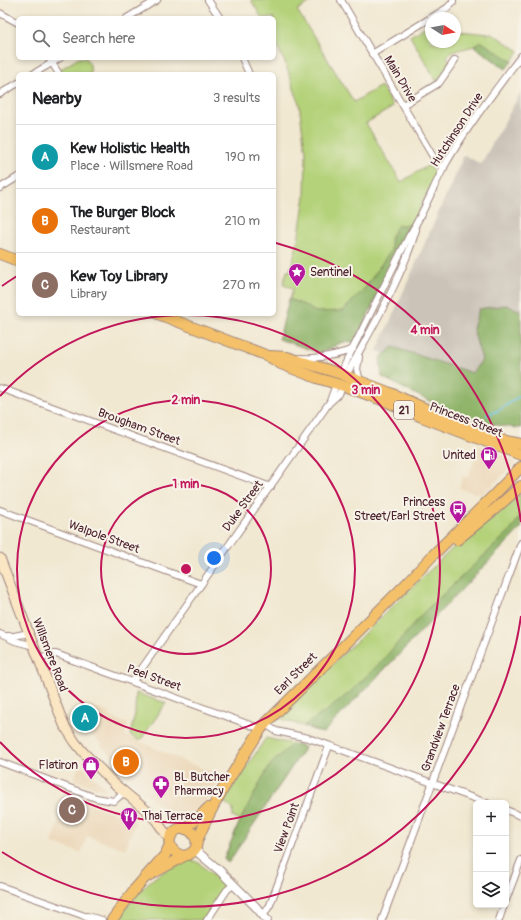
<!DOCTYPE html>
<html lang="en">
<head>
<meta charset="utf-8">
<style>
  body { margin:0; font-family:Pangolin,sans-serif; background:#f6f6f6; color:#202124 }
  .controls { position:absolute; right:12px; bottom:12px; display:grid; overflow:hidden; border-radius:6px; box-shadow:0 2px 6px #0003 }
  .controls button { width:36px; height:36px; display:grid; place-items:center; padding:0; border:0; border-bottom:1px solid #e0e0e0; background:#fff; color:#202124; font:20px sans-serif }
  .compass { position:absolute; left:425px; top:12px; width:36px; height:36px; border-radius:50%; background:#fff; box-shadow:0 2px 6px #0003; rotate:101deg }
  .you { position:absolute; left:214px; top:558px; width:14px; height:14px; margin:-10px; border:3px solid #fff; border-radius:50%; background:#1a73e8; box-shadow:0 0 0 6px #1a73e833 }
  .badge { display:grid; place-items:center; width:26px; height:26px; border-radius:50%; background:#b5179e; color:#fff; font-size:13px; font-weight:700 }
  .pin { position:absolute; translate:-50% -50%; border:2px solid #fff; box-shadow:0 1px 4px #0006 }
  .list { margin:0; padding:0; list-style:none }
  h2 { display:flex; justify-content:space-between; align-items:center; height:52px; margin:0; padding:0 16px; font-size:17px }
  h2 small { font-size:13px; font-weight:400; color:#757577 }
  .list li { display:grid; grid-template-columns:26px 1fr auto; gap:12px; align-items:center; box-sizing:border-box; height:64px; padding:0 16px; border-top:1px solid #e0e0e0 }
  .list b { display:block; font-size:15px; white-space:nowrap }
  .list p { margin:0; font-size:13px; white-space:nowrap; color:#757577 }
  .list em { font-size:13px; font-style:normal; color:#757577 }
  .icon { flex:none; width:22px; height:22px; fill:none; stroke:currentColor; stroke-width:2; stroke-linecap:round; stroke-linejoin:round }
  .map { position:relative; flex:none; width:521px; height:920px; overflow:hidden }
  .search { position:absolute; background:#fff; box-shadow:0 2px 6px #0003; left:16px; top:16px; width:260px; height:44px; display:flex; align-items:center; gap:10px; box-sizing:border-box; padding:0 14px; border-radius:6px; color:#757577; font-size:15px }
  .panel { position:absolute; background:#fff; box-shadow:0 2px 6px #0003; left:16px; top:72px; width:260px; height:244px; border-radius:6px }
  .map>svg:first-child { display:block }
  .built { fill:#ecd8ba }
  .industrial { fill:#cbc3b8 }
  .green { fill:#b4d279; stroke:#7f7852 }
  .forest { fill:#8fb469; stroke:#6c6a4a }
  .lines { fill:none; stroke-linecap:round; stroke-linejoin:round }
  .stream { stroke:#60bfde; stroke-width:2 }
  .minor-casing { stroke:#9e847e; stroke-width:8 }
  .tertiary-casing { stroke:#9e847e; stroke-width:10 }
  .secondary-casing { stroke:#9e847e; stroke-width:11 }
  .primary-casing { stroke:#9e847e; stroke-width:12 }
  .minor { stroke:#fff; stroke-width:6 }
  .tertiary { stroke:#fff; stroke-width:8 }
  .secondary { stroke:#fbe6c3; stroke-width:9 }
  .primary { stroke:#f4c16a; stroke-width:10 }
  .ring { fill:none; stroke:#c2185b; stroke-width:2 }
  .labels { text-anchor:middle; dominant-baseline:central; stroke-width:4; stroke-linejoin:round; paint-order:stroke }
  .shield { fill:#f7f3e8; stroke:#7e5f64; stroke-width:1 }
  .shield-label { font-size:11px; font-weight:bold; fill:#4a1f2b }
  .street-label { font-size:12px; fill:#4a1f2b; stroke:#f7f3e8 }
  .poi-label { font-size:12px; fill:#4a1f2b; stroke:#f7f3e8; text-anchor:start }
  .centre { fill:#c2185b; stroke:#f7f3e8; stroke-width:2 }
  .ring-label { font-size:12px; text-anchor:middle; font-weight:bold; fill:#c2185b; stroke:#f7f3e8; stroke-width:4; stroke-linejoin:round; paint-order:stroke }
</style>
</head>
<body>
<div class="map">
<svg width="521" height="920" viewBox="0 0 521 920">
  <rect width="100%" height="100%" fill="#f7f3e8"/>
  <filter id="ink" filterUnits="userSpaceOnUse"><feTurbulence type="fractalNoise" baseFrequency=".025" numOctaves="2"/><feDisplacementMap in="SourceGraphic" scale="8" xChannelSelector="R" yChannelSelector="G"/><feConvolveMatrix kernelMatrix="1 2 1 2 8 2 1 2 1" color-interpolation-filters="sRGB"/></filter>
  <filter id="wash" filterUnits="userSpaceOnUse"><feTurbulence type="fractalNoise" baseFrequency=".012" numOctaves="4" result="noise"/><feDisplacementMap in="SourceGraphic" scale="16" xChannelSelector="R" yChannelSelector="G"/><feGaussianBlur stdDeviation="0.9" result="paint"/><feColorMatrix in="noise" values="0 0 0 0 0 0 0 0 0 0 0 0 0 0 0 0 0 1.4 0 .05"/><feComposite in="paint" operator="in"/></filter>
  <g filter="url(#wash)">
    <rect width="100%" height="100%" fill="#f1e8d1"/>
    <!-- built -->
    <g class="built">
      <path d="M479 446 514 460 515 463 482 495 459 488 463 476 468 478Z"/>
      <path d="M83 704 107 712 112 718 128 724 125 735 186 762 222 776 208 798 194 815 181 821H179L176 819 115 767 117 761 102 747V745L91 733 92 732 88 730 84 732 80 730 81 728 77 726 75 722 78 717Z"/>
      <path d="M80 764 93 777 106 788 105 791 74 780Z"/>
      <path d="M67 796 136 821 125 849 87 836 81 853 52 843Z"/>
    </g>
    <!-- industrial -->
    <path class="industrial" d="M521 92V409L377 351 464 155 481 164Z"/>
    <!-- green -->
    <g class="green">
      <path d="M251 0H314L297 10 354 102 381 86 393 107 366 123 401 182 429 165 436 175 355 342H342L320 353 279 339 293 288 283 285 287 271H290L298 241 305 196 306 151 304 142 299 103 286 65 274 39V18H262Z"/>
      <path d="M431 23V42H455V26L458 31 489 34 490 32 519 51 506 69 474 46 459 50 451 51 447 57 449 60 448 65 437 82 410 36Z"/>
      <path d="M79 58H86L90 65 91 74H52Z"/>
      <path d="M521 493V528L395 653 323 733 282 719 284 711 458 543 511 503Z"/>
      <path d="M136 693 166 703 140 741 130 735 135 714Z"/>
      <path d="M266 738 305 747 228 863 224 858 240 821 233 817V809L223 801Z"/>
      <path d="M188 860H192L199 863 224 885 223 890 204 920H117C134 898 145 881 170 868 176 865 181 862 188 860Z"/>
    </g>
    <!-- forest -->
    <g class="forest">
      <path d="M480 41 512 61 506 69 474 46Z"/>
      <path d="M412 223 355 342H342L320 353 279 339 289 299 304 305 316 312 343 311 365 288 391 250V236L398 225H408Z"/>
      <path d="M506 305 521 311V428C472 426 425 399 382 377L380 358 393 347 472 373 482 360 473 329 479 309Z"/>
      <path d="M521 515V528L323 733 304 726 332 707 350 692 382 661 407 632 423 613 511 530Z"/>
      <path d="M292 744 305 747 228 863 224 858 240 821 262 779 271 764Z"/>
    </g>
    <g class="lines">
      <!-- stream -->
      <path class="stream" d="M487 415 499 410 521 395"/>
    </g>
  </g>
  <g filter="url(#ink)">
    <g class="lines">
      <defs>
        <g id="minor">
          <path d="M208 0 220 18"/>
          <path d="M341 0 432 155 437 162 444 168"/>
          <path d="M0 13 18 23"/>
          <path d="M127 18 157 0"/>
          <path d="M372 54 447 8 453 2V0"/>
          <path d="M49 58 59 74"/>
          <path d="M242 58 249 74"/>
          <path d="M33 74 60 58"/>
          <path d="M0 94 18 83"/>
          <path d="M403 105 439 83 455 60"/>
          <path d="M0 188 18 177"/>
          <path d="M359 357 357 369 360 381"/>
          <path d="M301 358C314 359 340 355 353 349"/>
          <path d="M341 374 347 360 409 236C423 214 432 190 444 167 466 128 494 92 521 56"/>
          <path d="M346 376C371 329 401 281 416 230"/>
          <path d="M0 388 271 487"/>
          <path d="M330 401 336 384"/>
          <path d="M0 510 201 584"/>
          <path d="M0 634 15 641 34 646"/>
          <path d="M7 636H14L29 633"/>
          <path d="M38 659 51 654H56L261 729"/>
          <path d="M133 681 329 403 339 394 343 386"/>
          <path d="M265 724 276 731 308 738 317 741 487 803"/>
          <path d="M0 762 96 798 114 801 124 792"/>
          <path d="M506 810 521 816"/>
          <path d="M0 886 82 915 92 920"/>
          <path d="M506 900 521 860"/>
          <path d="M87 916 102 920"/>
          <path d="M263 916 270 905 329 746"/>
          <path d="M207 920 227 890 233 885"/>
          <path d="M382 920 521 543"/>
          <path d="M499 920 504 905"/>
        </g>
        <path id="tertiary" d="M195 850 219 870 256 907 267 920"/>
        <path id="secondary" d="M0 558 64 725 75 742 83 752 117 786 146 810 156 820 170 840"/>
        <g id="primary">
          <path d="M0 254 18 261"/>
          <path d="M158 314 268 356 281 364 317 378 347 387 385 401 422 417 521 455"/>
          <path d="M270 356 287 357 341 374 388 392 469 428 501 440 521 444"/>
          <path d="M457 540 495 509 521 486"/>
          <path d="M183 829C193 823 200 817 208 808"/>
          <path d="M197 841C213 801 238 765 261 729L268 721 409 581 434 554 494 495 521 467"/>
          <path d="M146 877 184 856C211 850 189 816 173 833 164 844 174 854 184 856"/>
          <path d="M112 920 134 890 165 855 170 845"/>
        </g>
      </defs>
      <!-- minor casing -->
      <use href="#minor" class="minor-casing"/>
      <!-- tertiary casing -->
      <use href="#tertiary" class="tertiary-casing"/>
      <!-- secondary casing -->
      <use href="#secondary" class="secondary-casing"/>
      <!-- primary casing -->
      <use href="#primary" class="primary-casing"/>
      <!-- minor -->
      <use href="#minor" class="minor"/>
      <!-- tertiary -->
      <use href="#tertiary" class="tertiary"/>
      <!-- secondary -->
      <use href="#secondary" class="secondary"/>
      <!-- primary -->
      <use href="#primary" class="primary"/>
    </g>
  </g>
  <!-- distance rings -->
  <g class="ring">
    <circle cx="186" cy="569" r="85"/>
    <circle cx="186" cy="569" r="169"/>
    <path d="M0 396A254 254 0 1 1 0 742"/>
    <path d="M521 616A338 338 0 0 1 2 852M2 286A338 338 0 0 1 17 276M276 243A338 338 0 0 1 521 522"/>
  </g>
  <!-- icons -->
  <defs>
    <symbol id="sight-pin" viewBox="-11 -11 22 30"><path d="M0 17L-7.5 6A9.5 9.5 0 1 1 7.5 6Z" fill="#b5179e" stroke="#f7f3e8"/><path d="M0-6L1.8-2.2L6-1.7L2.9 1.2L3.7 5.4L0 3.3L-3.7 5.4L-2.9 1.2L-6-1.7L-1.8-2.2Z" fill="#fff"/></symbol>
    <symbol id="fuel-pin" viewBox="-11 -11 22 30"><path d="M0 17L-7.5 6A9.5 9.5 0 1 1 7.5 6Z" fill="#b5179e" stroke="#f7f3e8"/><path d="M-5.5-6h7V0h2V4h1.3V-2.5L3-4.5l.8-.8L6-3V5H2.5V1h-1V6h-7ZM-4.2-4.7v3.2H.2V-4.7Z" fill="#fff"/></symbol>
    <symbol id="bus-pin" viewBox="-11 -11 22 30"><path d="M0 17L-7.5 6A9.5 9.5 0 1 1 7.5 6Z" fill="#b5179e" stroke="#f7f3e8"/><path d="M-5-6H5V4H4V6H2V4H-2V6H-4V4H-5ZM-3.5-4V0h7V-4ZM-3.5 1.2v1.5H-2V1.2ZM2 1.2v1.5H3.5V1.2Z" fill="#fff"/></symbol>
    <symbol id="shop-pin" viewBox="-11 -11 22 30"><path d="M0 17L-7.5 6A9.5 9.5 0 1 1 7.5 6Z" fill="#b5179e" stroke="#f7f3e8"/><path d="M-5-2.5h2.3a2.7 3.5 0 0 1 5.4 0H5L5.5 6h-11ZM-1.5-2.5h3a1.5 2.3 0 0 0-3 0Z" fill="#fff"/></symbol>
    <symbol id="pharmacy-pin" viewBox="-11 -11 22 30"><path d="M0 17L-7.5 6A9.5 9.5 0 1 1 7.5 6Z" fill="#b5179e" stroke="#f7f3e8"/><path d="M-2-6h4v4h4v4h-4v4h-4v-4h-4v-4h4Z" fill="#fff"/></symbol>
    <symbol id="restaurant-pin" viewBox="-11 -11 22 30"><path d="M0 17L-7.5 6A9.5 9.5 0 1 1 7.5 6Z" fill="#b5179e" stroke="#f7f3e8"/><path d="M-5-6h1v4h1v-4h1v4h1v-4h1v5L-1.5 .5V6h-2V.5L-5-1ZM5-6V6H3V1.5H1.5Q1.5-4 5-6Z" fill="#fff"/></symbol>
  </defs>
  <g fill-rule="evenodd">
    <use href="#sight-pin" x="287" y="262" width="20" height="27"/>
    <use href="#fuel-pin" x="479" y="445" width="20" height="27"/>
    <use href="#bus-pin" x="448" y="499" width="20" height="27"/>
    <use href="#shop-pin" x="81" y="755" width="20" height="27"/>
    <use href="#pharmacy-pin" x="151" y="774" width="20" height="27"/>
    <use href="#restaurant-pin" x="119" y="806" width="20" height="27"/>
  </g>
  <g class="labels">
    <!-- shield labels -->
    <rect class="shield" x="394" y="401" width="20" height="18" rx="3"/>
    <g class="shield-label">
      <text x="404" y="410">21</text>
    </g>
    <!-- street labels -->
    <g class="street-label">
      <text transform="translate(400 79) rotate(59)">Main Drive</text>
      <text transform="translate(457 130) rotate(-57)">Hutchinson Drive</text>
      <text transform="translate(466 420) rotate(21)">Princess Street</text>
      <text transform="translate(139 427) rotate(20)">Brougham Street</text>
      <text transform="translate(243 506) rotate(-54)">Duke Street</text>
      <text transform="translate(104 537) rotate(20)">Walpole Street</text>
      <text transform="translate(50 655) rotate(69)">Willsmere Road</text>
      <text transform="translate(296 674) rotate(-45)">Earl Street</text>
      <text transform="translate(154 678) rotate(20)">Peel Street</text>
      <text transform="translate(441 728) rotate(-70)">Grandview Terrace</text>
      <text transform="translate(287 828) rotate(-70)">View Point</text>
    </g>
    <!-- poi labels -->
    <g class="poi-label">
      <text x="310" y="272">Sentinel</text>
      <text x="476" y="455" text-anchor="end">United</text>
      <text x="445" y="502" text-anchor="end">Princess<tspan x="445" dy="14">Street/Earl Street</tspan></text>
      <text x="78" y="765" text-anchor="end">Flatiron</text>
      <text x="174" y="777">BL Butcher<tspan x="174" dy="14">Pharmacy</tspan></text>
      <text x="142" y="816">Thai Terrace</text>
    </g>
  </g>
  <circle cx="186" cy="569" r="6" class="centre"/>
  <g class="ring-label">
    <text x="425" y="334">4 min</text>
    <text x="366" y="394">3 min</text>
    <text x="186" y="404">2 min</text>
    <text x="186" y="488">1 min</text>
  </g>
</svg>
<div class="controls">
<button>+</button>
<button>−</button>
<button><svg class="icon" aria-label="layers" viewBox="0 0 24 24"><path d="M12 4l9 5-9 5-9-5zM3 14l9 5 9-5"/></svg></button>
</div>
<svg class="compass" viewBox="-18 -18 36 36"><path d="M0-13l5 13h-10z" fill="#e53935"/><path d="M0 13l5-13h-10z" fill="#757577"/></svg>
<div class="you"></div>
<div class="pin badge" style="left:85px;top:718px;background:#0f9aa8">A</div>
<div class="pin badge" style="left:126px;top:762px;background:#e8710a">B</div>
<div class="pin badge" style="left:72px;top:810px;background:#8d6e63">C</div>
<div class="search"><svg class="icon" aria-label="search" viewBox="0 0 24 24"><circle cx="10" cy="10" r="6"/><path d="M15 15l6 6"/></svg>Search here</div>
<section class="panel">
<h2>Nearby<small>3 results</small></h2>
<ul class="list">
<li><span class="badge" style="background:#0f9aa8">A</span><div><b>Kew Holistic Health</b><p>Place · Willsmere Road</p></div><em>190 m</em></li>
<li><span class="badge" style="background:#e8710a">B</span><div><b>The Burger Block</b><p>Restaurant</p></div><em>210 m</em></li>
<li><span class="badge" style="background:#8d6e63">C</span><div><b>Kew Toy Library</b><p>Library</p></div><em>270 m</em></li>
</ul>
</section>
</div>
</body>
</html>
